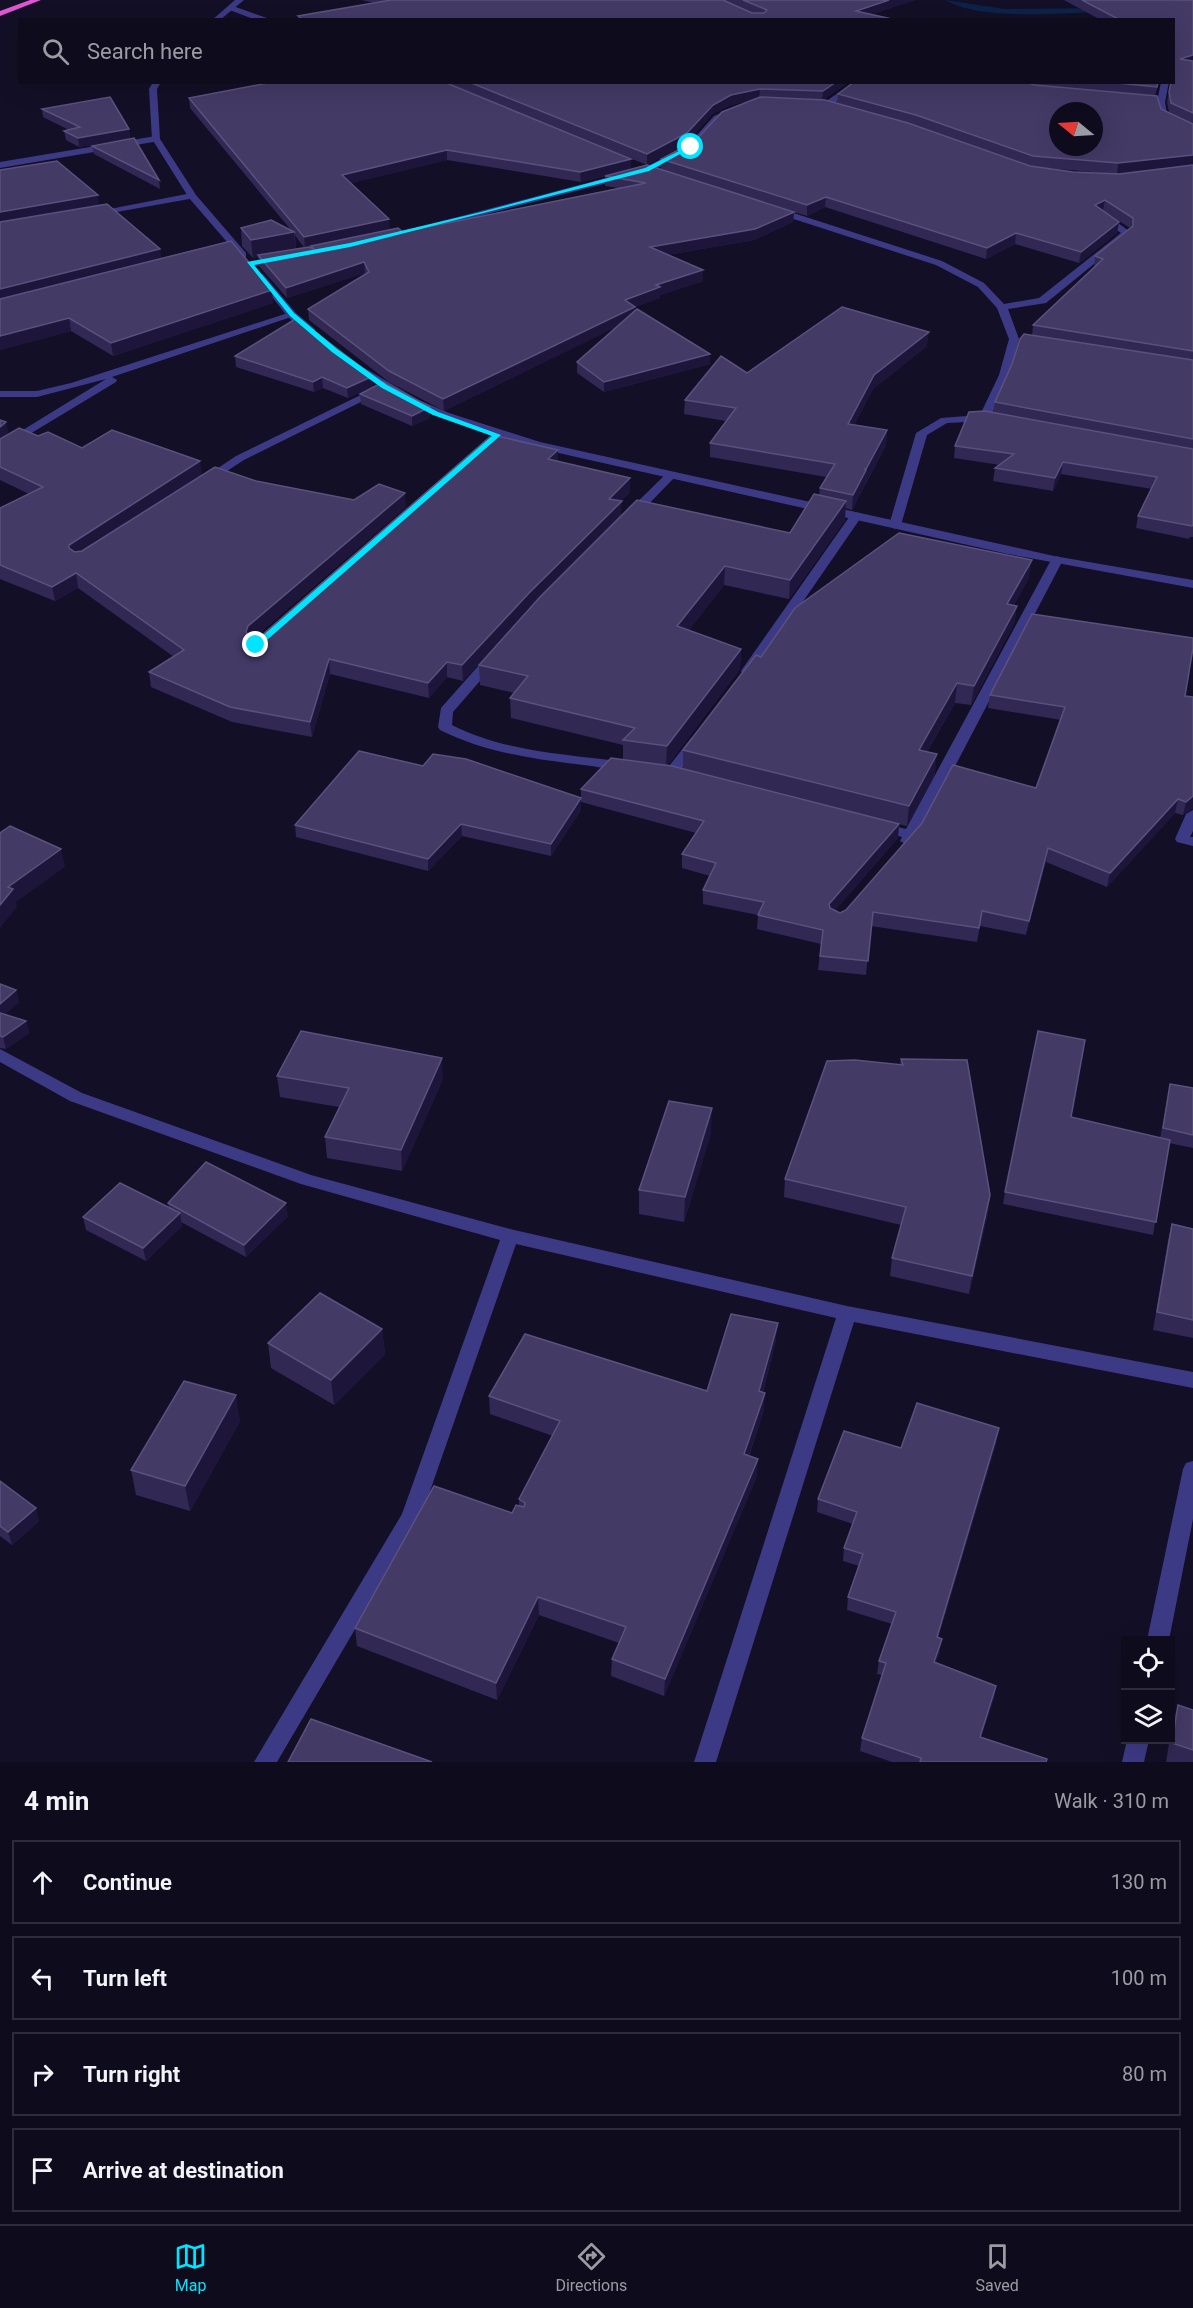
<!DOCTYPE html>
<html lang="en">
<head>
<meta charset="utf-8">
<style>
  body { margin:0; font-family:Roboto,sans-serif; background:#171425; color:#f1f3f6 }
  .controls { position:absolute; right:18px; bottom:18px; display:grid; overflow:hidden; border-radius:0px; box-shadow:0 6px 24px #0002 }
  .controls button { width:54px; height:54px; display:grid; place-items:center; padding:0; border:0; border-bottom:2px solid #2e2b3b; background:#0e0b1c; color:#f1f3f6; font:30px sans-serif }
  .compass { position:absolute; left:1049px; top:102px; width:54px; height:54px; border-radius:50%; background:#0e0b1c; box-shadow:0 6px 24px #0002; rotate:288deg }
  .stop { position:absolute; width:18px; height:18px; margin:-14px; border:4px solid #00e5ff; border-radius:50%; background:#fff }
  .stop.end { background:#00e5ff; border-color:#fff; box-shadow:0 2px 6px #0008 }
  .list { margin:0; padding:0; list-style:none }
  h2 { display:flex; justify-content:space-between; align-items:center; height:78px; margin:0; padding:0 24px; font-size:26px }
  h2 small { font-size:20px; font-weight:400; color:#9b9ba3 }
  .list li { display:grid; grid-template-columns:39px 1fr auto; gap:18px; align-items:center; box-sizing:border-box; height:84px; margin:0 12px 12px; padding:0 12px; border:2px solid #2e2b3b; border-radius:0px }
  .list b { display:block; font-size:22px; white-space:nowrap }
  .list em { font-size:20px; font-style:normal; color:#9b9ba3 }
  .icon { flex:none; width:33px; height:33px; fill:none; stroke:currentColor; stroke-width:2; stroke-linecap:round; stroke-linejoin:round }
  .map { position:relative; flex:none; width:1193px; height:1762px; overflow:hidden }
  .search { position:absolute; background:#0e0b1c; box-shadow:0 6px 24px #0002; left:18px; right:18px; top:18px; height:66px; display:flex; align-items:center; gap:15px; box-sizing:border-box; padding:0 21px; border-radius:0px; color:#9b9ba3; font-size:22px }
  .sheet { height:462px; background:#0e0b1c }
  nav { display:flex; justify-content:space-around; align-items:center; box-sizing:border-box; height:84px; border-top:2px solid #2e2b3b; background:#0e0b1c; font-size:16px; color:#9b9ba3 }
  nav a { display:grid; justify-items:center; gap:3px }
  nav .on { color:#00e5ff }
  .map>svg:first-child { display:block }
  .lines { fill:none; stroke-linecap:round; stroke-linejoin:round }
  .stream { fill:#0c2248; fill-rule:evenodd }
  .minor { fill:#3d3a85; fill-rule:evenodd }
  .tertiary { fill:#3d3a85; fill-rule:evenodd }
  .trunk { fill:#e055d1; fill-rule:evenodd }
  .wall { fill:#312854; fill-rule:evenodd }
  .shaded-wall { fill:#1d163a }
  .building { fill:#433a66; stroke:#5a527e; stroke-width:1.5; fill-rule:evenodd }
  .route { fill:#00e5ff }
</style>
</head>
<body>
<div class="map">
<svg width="1193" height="1762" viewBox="0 0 1193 1762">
  <rect width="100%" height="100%" fill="#130f26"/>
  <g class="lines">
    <!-- stream -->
    <path class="stream" d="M945 0 1005 9 1101 8 1104 10 1101 12C1059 13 981 21 945 0Z"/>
    <!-- minor -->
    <g class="minor">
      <path d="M230 5 267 18V20H256L227 9Z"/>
      <path d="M854 82H864L828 108H822V104Z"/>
      <path d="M1161 82H1169L1165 102 1167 114 1193 126V132L1159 115 1157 102Z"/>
      <path d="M731 109H734V113L720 120 694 149 650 172 394 238 389 235 644 168 688 145 714 116Z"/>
      <path d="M156 136 160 139 159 141 0 168V162Z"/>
      <path d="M192 193 195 194V198L94 216 89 213Z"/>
      <path d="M775 207 942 261 984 283 1004 304 1039 298 1121 233 1099 218V214H1105L1132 233 1046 303 1008 309 1019 339 1009 375 990 418 985 421 947 423 927 435 901 525 895 529 889 525 916 433 941 418 980 415 999 375 1009 339 997 308 978 287 936 265 772 212V208Z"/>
      <path d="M279 255 284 258 282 260 250 267 245 264Z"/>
      <path d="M288 313 297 315 112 377 117 380 116 382 0 452V444L106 379 37 397H0V391H37L71 383Z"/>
      <path d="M379 386 383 387V391L244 460 210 482H202L200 480 236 456Z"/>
      <path d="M670 473 676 476 674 478 635 518H627V512L666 474Z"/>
      <path d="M856 512 862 516 753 674H743L741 671 743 668 852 513Z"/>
      <path d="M1057 556 1063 560 919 835 912 844 907 845 900 841 902 837 876 830 874 827 876 824 881 823 906 829 1051 560Z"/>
      <path d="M492 655 499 659 453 712 452 725C505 752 565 754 624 762L629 763 631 766 629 769C618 772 604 768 592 766 540 760 488 754 440 730L438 727 441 708 487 656Z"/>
      <path d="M696 737 703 741 701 744 676 776H666L664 773 666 770 691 738Z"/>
      <path d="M1193 810V831L1190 837H1193V846L1177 842 1175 839 1186 814Z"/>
      <path d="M0 1049 82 1093 311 1175 510 1229 847 1306 1193 1372V1388L854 1322 716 1762H694L836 1318 516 1244 421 1517 277 1762H254L402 1514 500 1240 301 1184 70 1101 0 1062Z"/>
      <path d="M1193 1461V1519L1169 1640H1147L1183 1469 1186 1463Z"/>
      <path d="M1127 1740H1149L1144 1762H1122Z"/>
    </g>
    <!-- tertiary -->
    <g class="tertiary">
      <path d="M235 0H244L220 20H212Z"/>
      <path d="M153 82H161L157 89 160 139 196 195 246 253V257H240L189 198 152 139 149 89Z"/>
      <path d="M257 274H263L296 313 315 329V333H307L288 317 257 278Z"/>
      <path d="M356 363 419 400 449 413 540 442 1054 556 1193 580V588L1008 554 532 447C467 429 409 406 352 368V364Z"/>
    </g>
    <!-- trunk -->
    <path class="trunk" d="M30 0H41L0 16V11Z"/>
  </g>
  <!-- wall -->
  <g class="wall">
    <path d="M362 0H915L872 14 892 19V20H299L298 16 374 3Z"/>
    <path d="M1064 0H1193V124L1169 112 1167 102 1171 82H1173V20H1101Z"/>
    <path d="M255 82H444L631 169H661V159L695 141 752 100 731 105 712 114 687 143 647 165 445 82H849L823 100 837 104 838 94 854 82H1159L1155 96 1161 109 1193 124V537H1190L1189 539 1136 528 1138 516 1152 489 1061 474 1053 491 993 481 995 468 1000 465 954 458 955 446 993 413 995 402 1032 336 1033 325 1094 267 1095 256 1130 228 1103 211 1119 222 1117 233 1079 263 1015 244 986 259 825 207 807 216 794 212 793 222 754 240 667 255 703 281 660 295V298L635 307V311L710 354V364L604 392 577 373V362L618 326 444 411 389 382 309 320 308 309 366 274 365 273 287 298 259 266 258 257 253 258 242 246 241 228 290 229 190 108 189 98 258 85ZM909 123 915 125 983 150ZM447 160 581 182 605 176V186L618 188 403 232 390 229 351 183ZM1045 168 1116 174 1073 172ZM295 235 299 241 304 247 296 249Z"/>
    <path d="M42 109 129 129 130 138 79 147 66 140 64 131 69 130 43 117Z"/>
    <path d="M92 146 159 180 160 189 94 154Z"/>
    <path d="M0 170 99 205 161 258 273 303 113 356 71 331 0 350Z"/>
    <path d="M927 346 873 389 854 425 887 430 886 445 852 510 845 508V520L789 599 724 585 689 630 741 649 740 669 667 766 683 769V750L761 657 1029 578 1014 605 1017 606 1014 624 971 705 955 703 927 752 935 774 907 826 899 824 898 838 835 910 840 913 846 910 1036 788 1061 720 988 708 990 695 1185 696 1193 808 1183 815 1175 813 1107 887 1046 862 1026 935 980 926 977 942 871 926 866 975 818 970 821 944 757 929 758 915 703 904V890L710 876 682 868V854L696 833 581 802V789L623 760V745L511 718 510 698 514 693 480 685 479 665 790 533 819 495 820 488 826 477 710 457V443L726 421 684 414 685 400 747 373Z"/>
    <path d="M235 356 373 386 348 398 323 388 314 392 236 367Z"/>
    <path d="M360 394 430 418 412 426 361 404Z"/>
    <path d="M0 420 8 434 38 436 82 448 202 475 256 481 354 500 406 507 256 636H261L558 461 630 492 621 501V515L529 607 463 681 447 677 429 698 330 674 312 737 232 722 151 687 149 672 174 657 78 588 55 601 0 579V508L29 494 0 480Z"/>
    <path d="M581 810 551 856 462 836 428 871 296 837 295 825Z"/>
    <path d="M0 984 16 990 19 1002 5 1014 26 1021 29 1033 6 1049 0 1048Z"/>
    <path d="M901 1059 990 1195 988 1213 969 1294 890 1276 892 1258 901 1225 784 1197 785 1179 900 1064Z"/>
    <path d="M277 1076 443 1079 402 1171 327 1158 325 1137 339 1107 280 1097Z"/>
    <path d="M1170 1084 1193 1088V1148L1169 1143 1153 1235 1003 1204 1005 1192 1071 1117 1160 1138Z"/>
    <path d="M711 1133 684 1222 639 1214V1190Z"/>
    <path d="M168 1203 288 1216 246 1257 181 1222 182 1226 146 1261 86 1230 83 1217 169 1207Z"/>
    <path d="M1172 1224 1193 1229V1338L1153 1330 1168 1241Z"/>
    <path d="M382 1329 385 1354 334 1405 271 1368 268 1343Z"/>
    <path d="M776 1340 763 1392 764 1410 749 1456 757 1476 664 1696 611 1676 612 1659 619 1643 539 1615 497 1700 357 1646 355 1628 512 1513 519 1506V1499L553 1436 490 1414 489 1396 707 1391Z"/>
    <path d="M240 1421 190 1511 136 1495 131 1470Z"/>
    <path d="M997 1441 938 1638 940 1652 936 1663 996 1686 994 1698 981 1737 1046 1762H892L860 1751 862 1738 882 1675 877 1674 879 1661 892 1624 847 1610 848 1597 859 1566 843 1561 844 1548 853 1524 817 1512 818 1499 901 1448Z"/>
    <path d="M0 1481 39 1521 12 1545 0 1536Z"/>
    <path d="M1178 1705 1193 1710V1762H1166L1172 1725Z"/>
  </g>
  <!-- shaded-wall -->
  <g class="shaded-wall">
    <path d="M889 0H915L856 20V11Z"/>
    <path d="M1193 55V63L1180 59Z"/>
    <path d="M836 82H849L822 101 823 91Z"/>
    <path d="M760 89 759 99 731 105 712 114 687 143 647 165V154L713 105 731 95Z"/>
    <path d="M129 129 130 138 79 147 78 138Z"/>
    <path d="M447 150V160L343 185 342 175Z"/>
    <path d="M1193 155V165L1117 174 1118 163Z"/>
    <path d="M631 159V169L581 182 580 172Z"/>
    <path d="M98 195 99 207 0 225V212Z"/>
    <path d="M826 197 825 207 807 216V205Z"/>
    <path d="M1105 200 1103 211 1095 205Z"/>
    <path d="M794 212 793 222 754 240 649 258 650 247Z"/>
    <path d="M389 219 390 230 305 248 304 237Z"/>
    <path d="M1119 222 1117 233 1079 263 1081 252Z"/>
    <path d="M294 232 296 250 258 255V257L253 258 251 240Z"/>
    <path d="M1016 233 1015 244 986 259 987 248Z"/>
    <path d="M160 249 162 261 0 303V289Z"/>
    <path d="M364 262 365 273 287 298 286 288Z"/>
    <path d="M703 270V281L660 295V298L635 307V318L444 411 443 399 625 300 656 285Z"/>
    <path d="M272 290 273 303 113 356 111 343Z"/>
    <path d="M69 318 71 331 0 350V336Z"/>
    <path d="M929 332 927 346 873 389 847 438 848 424 874 375Z"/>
    <path d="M710 354V364L604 392V382Z"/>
    <path d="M373 376V386L348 398 347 388Z"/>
    <path d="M322 377 323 388 314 392 313 382Z"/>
    <path d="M430 407V418L412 426V416Z"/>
    <path d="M6 422 9 436 0 442V427Z"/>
    <path d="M887 430 886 445 865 484 866 469Z"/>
    <path d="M558 450V464L548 459Z"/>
    <path d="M200 461 202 475 72 563 69 545Z"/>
    <path d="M1063 462 1061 474 1053 491 1055 478Z"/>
    <path d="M866 470 865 485 852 510 853 495Z"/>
    <path d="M630 478V492L609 513V499Z"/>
    <path d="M405 493 406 507 250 641 246 632 248 626Z"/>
    <path d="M622 501 621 515 529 607 463 681 462 665 529 593Z"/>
    <path d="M846 501 845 520 789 599 790 580Z"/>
    <path d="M1032 560 1029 578 1004 623 1007 604Z"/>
    <path d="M725 566 724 585 677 646V626Z"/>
    <path d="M76 573 78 588 55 601 52 587Z"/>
    <path d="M1017 606 1014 624 971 705 974 686Z"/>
    <path d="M741 649 740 669 666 767 667 746Z"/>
    <path d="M329 659 330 674 312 737 310 722Z"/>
    <path d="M447 662V677L429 698 428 683Z"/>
    <path d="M957 683 955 703 917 769 919 750Z"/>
    <path d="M937 754 935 774 907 826 909 806Z"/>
    <path d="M1193 796V808L1183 815 1186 802Z"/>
    <path d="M581 798V810L551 856V844Z"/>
    <path d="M1178 799 1175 813 1107 887 1110 873Z"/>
    <path d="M461 824 462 836 428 871V859Z"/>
    <path d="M899 824 898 838 828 919 829 904Z"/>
    <path d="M1048 848 1046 862 1026 935 1029 921Z"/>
    <path d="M61 849 65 867 16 902 17 907 0 928V905L8 887Z"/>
    <path d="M16 990 19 1002 0 1019V1004Z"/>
    <path d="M26 1021 29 1033 6 1049 3 1037Z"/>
    <path d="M442 1058 443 1079 402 1171 401 1150Z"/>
    <path d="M712 1108 711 1133 684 1222 685 1197Z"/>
    <path d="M990 1195 988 1213 969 1294 972 1276Z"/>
    <path d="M286 1203 288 1216 246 1257 244 1245Z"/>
    <path d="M180 1213 182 1226 146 1261 143 1248Z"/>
    <path d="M778 1323 776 1340 758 1409 759 1391Z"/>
    <path d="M382 1329 385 1354 334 1405 331 1380Z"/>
    <path d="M765 1393 764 1410 743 1472 744 1454Z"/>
    <path d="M236 1395 240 1421 190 1511 185 1486Z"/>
    <path d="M999 1428 997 1441 934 1650 937 1637Z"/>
    <path d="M758 1459 757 1476 664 1696 665 1679Z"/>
    <path d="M36 1508 39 1521 12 1545 8 1532Z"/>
    <path d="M538 1597 539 1615 497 1700 496 1683Z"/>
    <path d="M942 1639 940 1652 932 1675 934 1662Z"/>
    <path d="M996 1686 994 1698 977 1749 980 1737Z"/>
  </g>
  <!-- building -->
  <g class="building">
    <path d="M391 0H723L752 13H764L767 10 743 0H889L856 11 892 19 890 20H304L298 16Z"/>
    <path d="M1082 0H1193V55L1180 59 1193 61V113L1171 103 1169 92 1171 82H1173V20H1120Z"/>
    <path d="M267 82H444L631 159 580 172 447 150 342 175 389 219 304 237 189 98 268 83Z"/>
    <path d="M469 82H836L823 91 760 89 731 95 713 105 687 133 647 154Z"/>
    <path d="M854 82H1024L1035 85 1157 96 1161 109 1193 124V155L1118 163 1033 156 916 115 838 94ZM1058 111H1094V147H1058Z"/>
    <path d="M1107 82H1158L1157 87Z"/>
    <path d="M110 97 129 129 78 138 64 131 80 127 42 109Z"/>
    <path d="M760 97 825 100 908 123 1030 166 1073 172 1119 174 1193 165V351L1033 325 1103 259 1095 256 1133 226V218L1105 200 1095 205 1119 222 1081 252 1016 233 987 248 826 197 807 205 661 159 695 141 722 112Z"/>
    <path d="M134 138 159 180 92 146Z"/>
    <path d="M57 161 98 195 0 212V170Z"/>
    <path d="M647 165 794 212 755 229 650 247 703 270 656 285 660 287 625 300 635 307 443 399 389 371 308 309 369 272 364 262 286 288 258 255 309 247 314 249 311 246 398 228 403 232 646 183 605 176Z"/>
    <path d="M107 204 160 249 0 289V222Z"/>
    <path d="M271 220 294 232 251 240 241 228Z"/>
    <path d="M231 241 272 290 111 343 69 318 0 336V299Z"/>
    <path d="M842 307 929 332 874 375 848 424 887 430 866 469H864L866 470 853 495 820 488 835 464 710 443 736 408 685 400 721 356 747 373Z"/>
    <path d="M637 309 710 354 604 382 577 362Z"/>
    <path d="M297 318 373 376 347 388 322 377 313 382 235 356Z"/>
    <path d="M1024 334 1193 360V439L995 402 1012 364 1020 339Z"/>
    <path d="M383 382 430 407 412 416 360 394Z"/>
    <path d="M985 411 1193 449V524L1192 526 1138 516 1157 477 1063 462 1055 478 995 468 1014 454 955 446 969 412Z"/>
    <path d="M0 420 6 422 0 427Z"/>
    <path d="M19 428 38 436 48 432 82 448 112 430 200 461 69 545V548L75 552 82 551 215 467 256 481 354 500 379 484 405 493 248 626 246 632 249 636H261L492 435 558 450 548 459 630 478 609 499 622 501 529 593 462 665 447 662 428 683 329 659 310 722 230 707 149 672 184 650 76 573 52 587 0 565V508L43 487 0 467V439Z"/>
    <path d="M814 494 846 501 790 580 725 566 677 626 741 649 667 746 623 740 635 728 510 698 528 676 479 665 540 597 637 500 790 533Z"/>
    <path d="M899 533 1032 560 1007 604 1017 606 974 686 957 683 919 750 937 754 909 806 683 750 756 655 761 657 795 608Z"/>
    <path d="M1032 614 1193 638V648L1185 696 1193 697V796L1186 802 1178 799 1110 873 1048 848 1029 921 982 911 979 928 873 912 868 961 820 956 823 930 758 915 764 902 703 890 716 863 682 854 704 821 581 789 611 758 672 766 899 824 829 904 830 908 840 913 846 910 922 823 953 765 1036 788 1065 707 990 695Z"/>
    <path d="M359 751 423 766 433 754 466 759 581 798 551 844 461 824 428 859 295 825Z"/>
    <path d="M10 826 61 849 8 887 13 889 0 905V833Z"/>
    <path d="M0 984 16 990 0 1004Z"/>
    <path d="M0 1013 26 1021 3 1037 0 1036Z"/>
    <path d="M301 1031 442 1058 401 1150 325 1137 349 1088 277 1076Z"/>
    <path d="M1038 1031 1085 1040 1071 1117 1170 1140 1156 1222 1005 1192Z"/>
    <path d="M901 1059 967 1060 990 1195 972 1276 892 1258 906 1207 785 1179 827 1061 855 1060 903 1065Z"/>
    <path d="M1170 1084 1193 1088V1135L1163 1128Z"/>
    <path d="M669 1101 712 1108 685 1197 639 1190Z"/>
    <path d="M206 1162 286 1203 244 1245 168 1203Z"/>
    <path d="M120 1183 180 1213 143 1248 83 1217Z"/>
    <path d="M1172 1224 1193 1229V1320L1157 1312Z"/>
    <path d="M320 1293 382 1329 331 1380 268 1343Z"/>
    <path d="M731 1314 778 1323 759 1391 765 1393 744 1454 758 1459 665 1679 612 1659 626 1627 538 1597 496 1683 355 1628 434 1486 512 1513 516 1505 524 1507 525 1503 519 1499 560 1421 489 1396 525 1334 707 1391Z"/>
    <path d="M184 1381 236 1395 185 1486 131 1470Z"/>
    <path d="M917 1403 999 1428 937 1637 942 1639 934 1662 996 1686 980 1737 1047 1759 1046 1762H920L921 1758 862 1738 886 1663 879 1661 896 1612 848 1597 863 1554 844 1548 857 1512 818 1499 844 1431 901 1448Z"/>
    <path d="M0 1481 36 1508 8 1532 0 1526Z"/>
    <path d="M1178 1705 1193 1710V1750L1172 1743Z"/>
    <path d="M311 1719 432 1762H288Z"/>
  </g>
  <!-- route -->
  <path class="route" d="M689 146 693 147 649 171 350 247 254 265 294 313 337 349 387 385 438 412 501 435 259 647H253V644L492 436 433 415 382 388 332 352 290 316 247 262 350 243 481 212 645 168Z"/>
</svg>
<div class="controls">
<button><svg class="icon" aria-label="locate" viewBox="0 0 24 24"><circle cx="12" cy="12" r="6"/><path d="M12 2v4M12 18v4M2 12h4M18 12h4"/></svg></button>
<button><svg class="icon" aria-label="layers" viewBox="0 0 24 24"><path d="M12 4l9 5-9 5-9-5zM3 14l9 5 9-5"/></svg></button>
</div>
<svg class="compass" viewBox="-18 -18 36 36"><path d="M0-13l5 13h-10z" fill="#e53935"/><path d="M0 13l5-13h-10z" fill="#9b9ba3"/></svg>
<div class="stop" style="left:691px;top:147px"></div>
<div class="stop end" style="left:256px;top:645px"></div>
<div class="search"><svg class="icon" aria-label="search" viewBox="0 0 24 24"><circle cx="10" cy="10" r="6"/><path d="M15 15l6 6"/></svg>Search here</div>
</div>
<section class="sheet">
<h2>4 min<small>Walk · 310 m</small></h2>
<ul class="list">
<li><svg class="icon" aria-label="ahead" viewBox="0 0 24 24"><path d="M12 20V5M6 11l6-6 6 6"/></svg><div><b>Continue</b></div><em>130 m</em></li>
<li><svg class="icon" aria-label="left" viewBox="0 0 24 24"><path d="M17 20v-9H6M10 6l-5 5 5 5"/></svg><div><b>Turn left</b></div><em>100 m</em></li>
<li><svg class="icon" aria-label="right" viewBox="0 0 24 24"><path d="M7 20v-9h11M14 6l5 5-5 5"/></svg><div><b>Turn right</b></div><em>80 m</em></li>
<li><svg class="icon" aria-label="arrive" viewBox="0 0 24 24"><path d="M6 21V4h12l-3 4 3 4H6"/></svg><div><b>Arrive at destination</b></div></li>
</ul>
</section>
<nav>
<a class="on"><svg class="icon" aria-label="map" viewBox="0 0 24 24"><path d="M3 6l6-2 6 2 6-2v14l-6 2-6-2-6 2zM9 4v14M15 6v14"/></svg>Map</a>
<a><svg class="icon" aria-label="directions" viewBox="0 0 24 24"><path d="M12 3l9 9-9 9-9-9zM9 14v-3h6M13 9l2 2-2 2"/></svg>Directions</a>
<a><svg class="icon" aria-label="saved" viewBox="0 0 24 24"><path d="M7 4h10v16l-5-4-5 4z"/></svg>Saved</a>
</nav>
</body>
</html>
